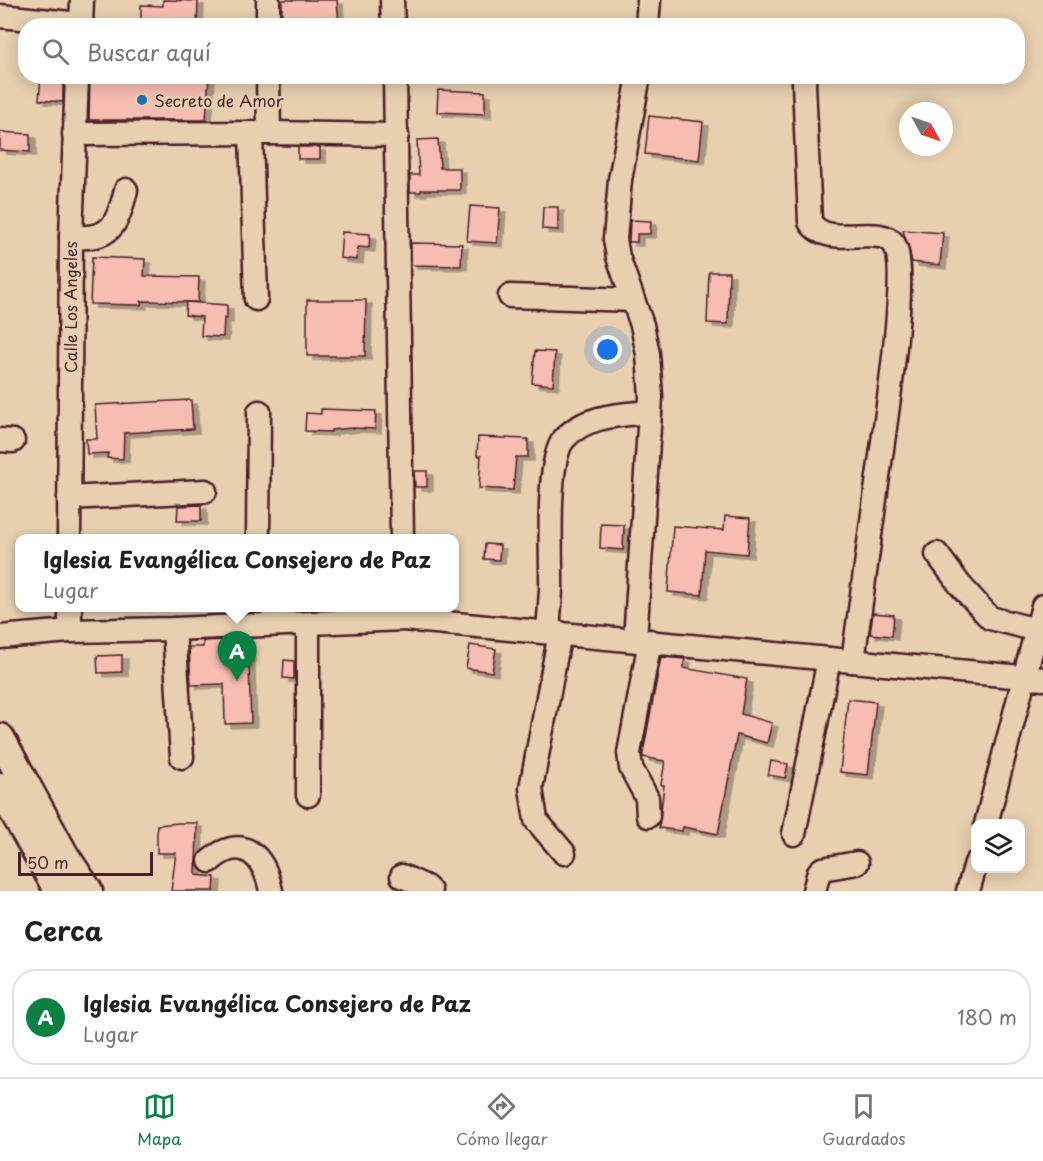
<!DOCTYPE html>
<html lang="es">
<head>
<meta charset="utf-8">
<style>
  body { margin:0; font-family:"Playpen Sans",sans-serif; background:#f6f6f6; color:#202124 }
  .controls { position:absolute; right:18px; bottom:18px; display:grid; overflow:hidden; border-radius:12px; box-shadow:0 3px 15px #0003 }
  .controls button { width:54px; height:54px; display:grid; place-items:center; padding:0; border:0; border-bottom:2px solid #e0e0e0; background:#fff; color:#202124; font:30px sans-serif }
  .compass { position:absolute; left:899px; top:102px; width:54px; height:54px; border-radius:50%; background:#fff; box-shadow:0 3px 15px #0003; rotate:130deg }
  .scale { position:absolute; left:18px; bottom:15px; width:135px; box-sizing:border-box; padding-left:6px; border:3px solid #4a1f2b; border-top:0; font-size:16px; line-height:21px; white-space:nowrap; color:#4a1f2b; -webkit-text-stroke:4px #e7cfaf; paint-order:stroke }
  .you { position:absolute; left:608px; top:350px; width:21px; height:21px; margin:-15px; border:4px solid #fff; border-radius:50%; background:#1a73e8; box-shadow:0 0 0 9px #1a73e833 }
  .badge { display:grid; place-items:center; width:39px; height:39px; border-radius:50%; background:#0b8043; color:#fff; font-size:20px; font-weight:700 }
  .pin { position:absolute; translate:-50% -50px; filter:drop-shadow(0 2px 3px #0008) }
  .pin::after { content:''; position:absolute; top:32px; width:21px; height:18px; background:inherit; clip-path:polygon(0 0,100% 0,50% 100%) }
  .popup { position:absolute; left:15px; top:534px; width:444px; height:78px; box-sizing:border-box; display:grid; place-content:center; border-radius:12px; background:#fff; filter:drop-shadow(0 2px 4px #0005); font-size:20px; white-space:nowrap; color:#757577 }
  .popup b { font-size:22px; color:#202124 }
  .popup::after { content:''; position:absolute; left:50%; top:100%; margin-left:-12px; border:12px solid transparent; border-top-color:#fff }
  .list { margin:0; padding:0; list-style:none }
  h2 { display:flex; justify-content:space-between; align-items:center; height:78px; margin:0; padding:0 24px; font-size:26px }
  h2 small { font-size:20px; font-weight:400; color:#757577 }
  .list li { display:grid; grid-template-columns:39px 1fr auto; gap:18px; align-items:center; box-sizing:border-box; height:96px; margin:0 12px 12px; padding:0 12px; border:2px solid #e0e0e0; border-radius:24px }
  .list b { display:block; font-size:22px; white-space:nowrap }
  .list p { margin:0; font-size:20px; white-space:nowrap; color:#757577 }
  .list em { font-size:20px; font-style:normal; color:#757577 }
  .icon { flex:none; width:33px; height:33px; fill:none; stroke:currentColor; stroke-width:2; stroke-linecap:round; stroke-linejoin:round }
  .map { position:relative; flex:none; width:1043px; height:891px; overflow:hidden }
  .search { position:absolute; background:#fff; box-shadow:0 3px 15px #0003; left:18px; right:18px; top:18px; height:66px; display:flex; align-items:center; gap:15px; box-sizing:border-box; padding:0 21px; border-radius:24px; color:#757577; font-size:22px }
  .sheet { height:186px; background:#fff }
  nav { display:flex; justify-content:space-around; align-items:center; box-sizing:border-box; height:84px; border-top:2px solid #e0e0e0; background:#fff; font-size:16px; color:#757577 }
  nav a { display:grid; justify-items:center; gap:3px }
  nav .on { color:#0b8043 }
  .map>svg:first-child { display:block }
  .building { fill:#f8bdb1; stroke:#4a1f2b; stroke-width:1.5; filter:url(#shadow) }
  .lines { fill:none; stroke-linecap:round; stroke-linejoin:round }
  .minor-casing { stroke:#4a1f2b; stroke-width:27 }
  .major-casing { stroke:#4a1f2b; stroke-width:33 }
  .minor { stroke:#e7cfaf; stroke-width:22 }
  .major { stroke:#e7cfaf; stroke-width:28 }
  .poi-dot { fill:#1f6fb2; stroke:#e7cfaf; stroke-width:2 }
  .labels { text-anchor:middle; dominant-baseline:central; stroke-width:5; stroke-linejoin:round; paint-order:stroke }
  .poi-label { font-size:16px; fill:#4a1f2b; stroke:#e7cfaf; text-anchor:start }
  .street-label { font-size:16px; fill:#4a1f2b; stroke:#e7cfaf }
</style>
</head>
<body>
<div class="map">
<svg width="1043" height="891" viewBox="0 0 1043 891">
  <defs>
    <filter id="shadow"><feDropShadow dx="6" dy="4" stdDeviation="0" flood-color="#0004"/></filter>
  </defs>
  <rect width="100%" height="100%" fill="#e7cfaf"/>
  <filter id="ink" filterUnits="userSpaceOnUse"><feTurbulence type="fractalNoise" baseFrequency=".0167" numOctaves="2"/><feDisplacementMap in="SourceGraphic" scale="12" xChannelSelector="R" yChannelSelector="G"/><feConvolveMatrix kernelMatrix="1 2 1 2 8 2 1 2 1" color-interpolation-filters="sRGB"/></filter>
  <g filter="url(#ink)">
    <!-- building -->
    <g class="building">
      <path d="M163 0 198 1 197 26H141V5L163 6Z"/>
      <path d="M282 0H337L339 26H282Z"/>
      <path d="M41 76H63V102L39 100Z"/>
      <path d="M90 76H209L206 120H89Z"/>
      <path d="M438 90 485 92V114L437 112Z"/>
      <path d="M649 116 703 122 699 160 645 154Z"/>
      <path d="M0 132 30 134V152L0 150Z"/>
      <path d="M438 139 440 168H460V190H421V192H410V175H419L417 140Z"/>
      <rect x="298" y="147" width="22" height="12"/>
      <path d="M470 206 500 208 497 243 467 241Z"/>
      <path d="M543 207H558V230L542 229Z"/>
      <path d="M630 220 651 221 650 234H637V242H629Z"/>
      <path d="M903 230 943 233 940 265 912 262Z"/>
      <path d="M342 232 370 234 369 248 358 247 357 260 340 258Z"/>
      <path d="M411 243 462 244 461 266 411 265Z"/>
      <path d="M92 257 145 259 144 276 199 277 198 302 141 301V305L90 304Z"/>
      <path d="M709 272H729L728 324 707 323Z"/>
      <path d="M307 300H366L365 356H307Z"/>
      <path d="M186 302 227 305V319L224 318 223 337 201 336 202 317 185 315Z"/>
      <path d="M535 351 555 352 553 385 532 383Z"/>
      <path d="M191 400 193 429 124 433 123 459 107 458 108 453 87 454 86 439H97L95 405Z"/>
      <path d="M321 409 376 411 375 429 353 428 331 430V432L305 431 306 413 321 414Z"/>
      <path d="M478 437 528 439V457H516L513 490 479 488 481 456H477Z"/>
      <path d="M414 471H427V487H415Z"/>
      <path d="M201 505V521H177L178 506Z"/>
      <path d="M725 516 750 518 747 554 705 550 702 595 668 592 673 526 724 530Z"/>
      <path d="M601 524 624 525 623 550 600 548Z"/>
      <path d="M485 544 500 545 499 560 484 559Z"/>
      <path d="M873 613 894 615 892 636 870 634Z"/>
      <path d="M248 639 251 723 225 724 224 684 191 685 189 647H203V641Z"/>
      <path d="M470 645 496 649 492 672 466 668Z"/>
      <path d="M122 655V672L98 673 97 656Z"/>
      <path d="M661 657 685 659 683 668 747 679 741 714 772 723 767 743 737 735 718 834 683 827 682 831 659 828 664 785H661L665 761 643 757V753Z"/>
      <path d="M284 660 294 661V679L283 678Z"/>
      <path d="M848 699 876 702 868 775 840 772Z"/>
      <path d="M771 761 788 764 785 778 768 775Z"/>
      <path d="M179 823H197L196 875 215 877 214 891H171L176 853H157V825Z"/>
    </g>
    <g class="lines">
      <defs>
        <g id="minor">
          <path d="M268 0V26"/>
          <path d="M392 0 393 26"/>
          <path d="M0 16 81 24"/>
          <path d="M81 26 82 0"/>
          <path d="M647 26 649 0"/>
          <path d="M268 76 269 133"/>
          <path d="M395 76 402 538"/>
          <path d="M805 76 804 83 810 222C827 250 880 223 894 244 911 269 882 446 877 484 869 543 861 602 853 661"/>
          <path d="M251 133 256 299"/>
          <path d="M74 134 269 133 397 135"/>
          <path d="M71 237C111 240 117 226 126 190"/>
          <path d="M510 296 633 300"/>
          <path d="M0 440 13 441"/>
          <path d="M69 498 205 491"/>
          <path d="M69 538 71 237 77 76"/>
          <path d="M258 538 259 412"/>
          <path d="M937 554 960 585 990 618 1037 630"/>
          <path d="M70 608V631"/>
          <path d="M174 629 182 757"/>
          <path d="M548 632C549 618 550 604 551 590 552 558 545 462 564 439 585 415 621 415 650 412"/>
          <path d="M560 633 531 788 536 820 564 853"/>
          <path d="M0 637 70 631 174 629 403 619 1043 679"/>
          <path d="M635 640 651 397 648 354 642 325 618 257 615 239 620 180 639 76"/>
          <path d="M308 795V624"/>
          <path d="M648 816 647 798 631 768 629 753 650 641"/>
          <path d="M986 824 1043 606"/>
          <path d="M794 834 829 659"/>
          <path d="M210 861C242 833 264 855 271 891"/>
          <path d="M402 876 426 887 430 891"/>
          <path d="M814 891 819 872 822 869 857 863"/>
          <path d="M968 891 976 863"/>
        </g>
        <g id="major">
          <path d="M0 738 64 855 88 891"/>
          <path d="M0 787 59 891"/>
        </g>
      </defs>
      <!-- minor casing -->
      <use href="#minor" class="minor-casing"/>
      <!-- major casing -->
      <use href="#major" class="major-casing"/>
      <!-- minor -->
      <use href="#minor" class="minor"/>
      <!-- major -->
      <use href="#major" class="major"/>
    </g>
  </g>
  <!-- markers -->
  <circle class="poi-dot" cx="142" cy="100" r="6"/>
  <g class="labels">
    <!-- poi labels -->
    <g class="poi-label">
      <text x="154" y="100">Secreto de Amor</text>
    </g>
    <!-- street labels -->
    <g class="street-label">
      <text transform="translate(70 307) rotate(-90)">Calle Los Angeles</text>
    </g>
  </g>
</svg>
<div class="controls">
<button><svg class="icon" aria-label="layers" viewBox="0 0 24 24"><path d="M12 4l9 5-9 5-9-5zM3 14l9 5 9-5"/></svg></button>
</div>
<svg class="compass" viewBox="-18 -18 36 36"><path d="M0-13l5 13h-10z" fill="#e53935"/><path d="M0 13l5-13h-10z" fill="#757577"/></svg>
<div class="scale">50 m</div>
<div class="you"></div>
<div class="pin badge" style="left:237px;top:681px">A</div>
<div class="popup"><b>Iglesia Evangélica Consejero de Paz</b>Lugar</div>
<div class="search"><svg class="icon" aria-label="search" viewBox="0 0 24 24"><circle cx="10" cy="10" r="6"/><path d="M15 15l6 6"/></svg>Buscar aquí</div>
</div>
<section class="sheet">
<h2>Cerca<small></small></h2>
<ul class="list">
<li><span class="badge">A</span><div><b>Iglesia Evangélica Consejero de Paz</b><p>Lugar</p></div><em>180 m</em></li>
</ul>
</section>
<nav>
<a class="on"><svg class="icon" aria-label="map" viewBox="0 0 24 24"><path d="M3 6l6-2 6 2 6-2v14l-6 2-6-2-6 2zM9 4v14M15 6v14"/></svg>Mapa</a>
<a><svg class="icon" aria-label="directions" viewBox="0 0 24 24"><path d="M12 3l9 9-9 9-9-9zM9 14v-3h6M13 9l2 2-2 2"/></svg>Cómo llegar</a>
<a><svg class="icon" aria-label="saved" viewBox="0 0 24 24"><path d="M7 4h10v16l-5-4-5 4z"/></svg>Guardados</a>
</nav>
</body>
</html>
